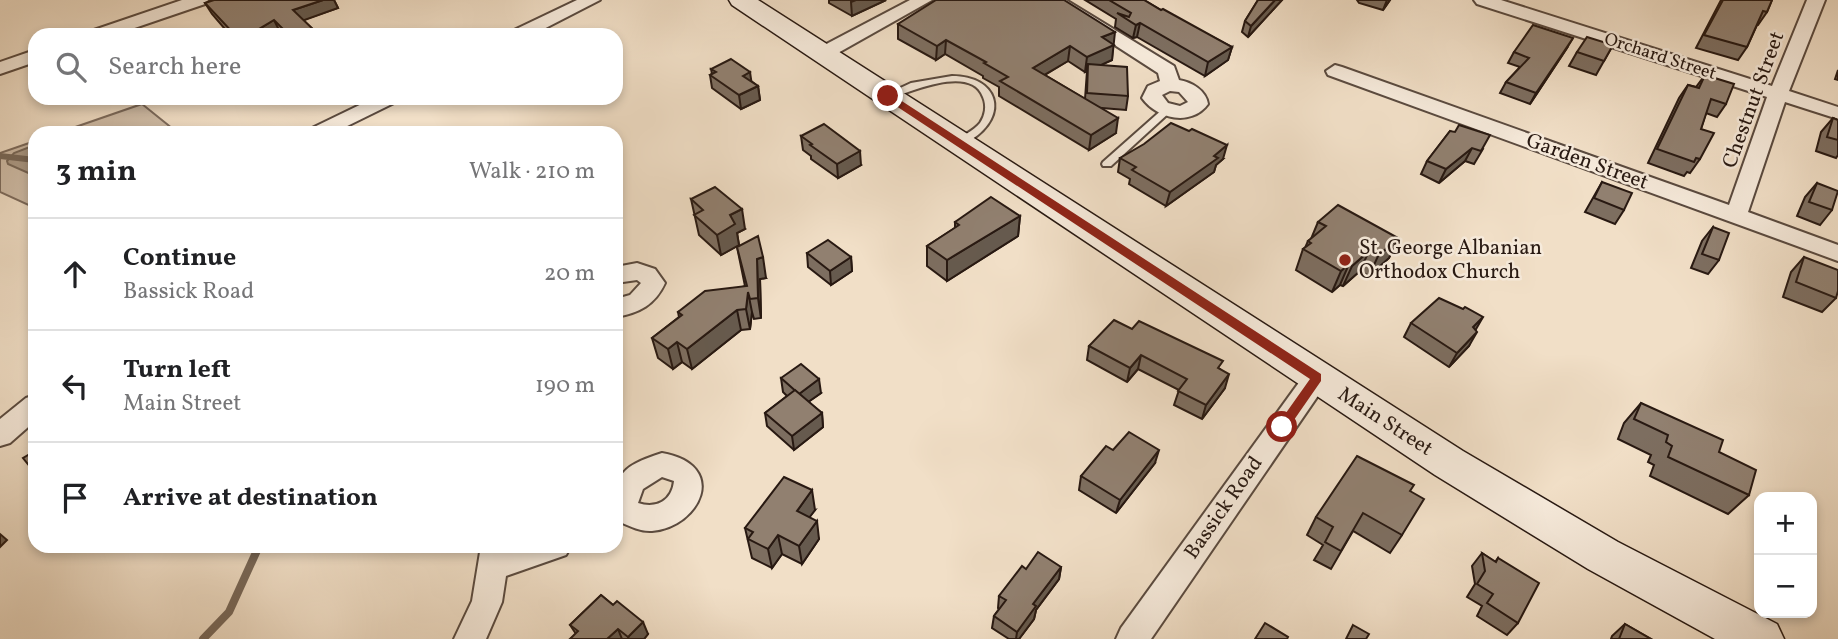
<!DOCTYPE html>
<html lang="en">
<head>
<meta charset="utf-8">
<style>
  body { margin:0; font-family:Vollkorn,serif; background:#f2f2f2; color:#202124 }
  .controls { position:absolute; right:21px; bottom:21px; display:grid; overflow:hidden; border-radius:14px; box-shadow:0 4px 10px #0003 }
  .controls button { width:63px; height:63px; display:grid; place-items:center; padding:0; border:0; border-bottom:2px solid #e0e0e0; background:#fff; color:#202124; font:35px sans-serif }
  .stop { position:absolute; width:21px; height:21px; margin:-16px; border:5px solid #8f2418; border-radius:50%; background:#fff }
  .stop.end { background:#8f2418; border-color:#fff; box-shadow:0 2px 7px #0008 }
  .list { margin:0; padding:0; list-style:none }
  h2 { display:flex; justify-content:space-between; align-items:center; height:91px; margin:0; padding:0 28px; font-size:30px }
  h2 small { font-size:23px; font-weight:400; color:#757577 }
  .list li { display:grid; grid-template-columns:46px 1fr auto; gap:21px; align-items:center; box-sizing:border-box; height:112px; padding:0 28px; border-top:2px solid #e0e0e0 }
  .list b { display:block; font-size:26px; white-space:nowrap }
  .list p { margin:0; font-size:23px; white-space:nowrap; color:#757577 }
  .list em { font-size:23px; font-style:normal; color:#757577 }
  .icon { flex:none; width:38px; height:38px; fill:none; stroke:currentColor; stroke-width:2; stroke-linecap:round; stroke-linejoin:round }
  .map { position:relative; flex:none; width:1838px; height:639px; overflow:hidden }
  .search { position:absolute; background:#fff; box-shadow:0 4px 10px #0003; left:28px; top:28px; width:595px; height:77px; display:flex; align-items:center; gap:18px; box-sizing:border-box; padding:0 24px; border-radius:21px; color:#757577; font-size:26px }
  .panel { position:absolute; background:#fff; box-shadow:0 4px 10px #0003; left:28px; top:126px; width:595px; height:427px; border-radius:21px }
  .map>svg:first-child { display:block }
  .green { fill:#cfbda8; stroke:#7c6b5d; stroke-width:2 }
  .water { fill:#ad9c89; stroke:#786859; stroke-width:2 }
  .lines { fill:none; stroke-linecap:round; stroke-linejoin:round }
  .stream-far1 { stroke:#786859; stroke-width:6 }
  .stream { stroke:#786859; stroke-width:8 }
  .service-casing { stroke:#5a4a3f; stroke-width:4 }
  .minor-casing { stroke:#5a4a3f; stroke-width:4 }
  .secondary-casing { stroke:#281912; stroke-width:3 }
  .service { fill:#f6eadb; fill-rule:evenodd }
  .minor { fill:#f6eadb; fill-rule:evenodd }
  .secondary { fill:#f6eadb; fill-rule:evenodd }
  .wall { fill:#7d6e60; stroke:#281912; stroke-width:2; fill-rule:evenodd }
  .shaded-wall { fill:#665a4e; stroke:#281912; stroke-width:2 }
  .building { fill:#918070; stroke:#281912; stroke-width:2 }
  .route { fill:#8f2418 }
  .poi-dot { fill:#8f2418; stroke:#f6eadb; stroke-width:2.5 }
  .labels { text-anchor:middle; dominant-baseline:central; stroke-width:5; stroke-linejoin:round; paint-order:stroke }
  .far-street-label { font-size:18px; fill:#281912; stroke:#f6eadb }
  .street-label { font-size:21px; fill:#281912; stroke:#f6eadb }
  .poi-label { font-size:21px; fill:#281912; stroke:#f6eadb; text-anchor:start }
</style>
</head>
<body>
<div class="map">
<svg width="1838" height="639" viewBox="0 0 1838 639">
  <rect width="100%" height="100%" fill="#f1dfc7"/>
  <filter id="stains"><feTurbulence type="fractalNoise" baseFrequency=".00286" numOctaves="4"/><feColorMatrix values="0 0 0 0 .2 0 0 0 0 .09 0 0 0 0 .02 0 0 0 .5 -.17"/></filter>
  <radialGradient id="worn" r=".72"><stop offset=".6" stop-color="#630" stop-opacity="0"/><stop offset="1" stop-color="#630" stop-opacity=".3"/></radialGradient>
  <!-- green -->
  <g class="green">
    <path d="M142 104 178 133H58Z"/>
    <path d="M35 141V208L0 192V153Z"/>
  </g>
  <!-- water -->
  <path class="water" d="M35 145V176L8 164 7 161 14 153Z"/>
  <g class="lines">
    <!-- stream-far1 -->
    <path class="stream-far1" d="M0 156 35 160"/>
    <!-- stream -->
    <path class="stream" d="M203 639 229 612 259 546"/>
    <defs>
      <g id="service">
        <path d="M952 76C998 76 1010 115 971 140 965 144 962 146 955 145L954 143C961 135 973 132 980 123 985 116 987 106 983 97 971 64 910 92 888 99L883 96 911 83Z"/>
        <path d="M1167 107 1172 110 1170 112 1111 166H1103L1102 164 1103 162 1164 108Z"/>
      </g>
      <g id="minor">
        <path d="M182 0H208L205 4 114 35H88L91 31Z"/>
        <path d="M577 0H600L532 35H509L512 31Z"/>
        <path d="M910 0H932L829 58 822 60 813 54 815 50Z"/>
        <path d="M1045 0H1066L1174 66 1179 80C1191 82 1206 90 1208 104 1191 127 1157 119 1142 98L1148 86 1160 81 1158 73ZM1170 91 1179 92 1188 102 1180 106 1168 103 1162 95Z"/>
        <path d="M1474 0H1501L1772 86 1807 0H1825L1789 91 1838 107V119L1785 102 1748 212 1838 245V261L1328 75 1326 71 1335 65 1342 67 1729 205 1767 97 1477 4Z"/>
        <path d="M35 50V62L0 74V62Z"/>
        <path d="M374 98H399L396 102 333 133H307L310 129Z"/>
        <path d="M637 263 655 269 665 283C655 305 639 313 616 317V299L630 295 641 283 637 280 616 283V267Z"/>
        <path d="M1317 367 1326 370 1330 377 1326 384 1151 639H1116L1121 628 1308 370Z"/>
        <path d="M35 395V421L10 443 0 446V419L26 398Z"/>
        <path d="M662 453C730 465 700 527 652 531 640 532 627 525 616 520 616 475 616 468 662 453ZM662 477 674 481C672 501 656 509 638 503L643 489Z"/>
        <path d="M481 546H571L566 555 506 576 502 602 486 639H454L472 601Z"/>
      </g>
      <path id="secondary" d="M729 0H758L1463 451 1618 542 1777 624 1784 639H1715L1588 569 1435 475 732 5Z"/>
    </defs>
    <!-- service casing -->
    <use href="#service" class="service-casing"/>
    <!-- minor casing -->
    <use href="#minor" class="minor-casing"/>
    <!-- secondary casing -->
    <use href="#secondary" class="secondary-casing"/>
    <!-- service -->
    <use href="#service" class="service"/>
    <!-- minor -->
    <use href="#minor" class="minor"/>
    <!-- secondary -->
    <use href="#secondary" class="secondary"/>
  </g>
  <!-- wall -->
  <g class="wall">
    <path d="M214 0H334L338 8 303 20 319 35H283L280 32 274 35H230L212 14 205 3Z"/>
    <path d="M829 0H886L852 16 829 3Z"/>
    <path d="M1085 0H1144L1161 10 1232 47 1228 60 1205 76 1137 37 1133 38 1115 27 1116 19Z"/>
    <path d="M1258 0H1282L1248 37 1242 32 1245 21Z"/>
    <path d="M1357 0H1390L1383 10 1359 3Z"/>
    <path d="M1721 0H1772L1767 12 1758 25H1757L1747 47 1738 60 1696 48Z"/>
    <path d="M898 24 1113 44 1112 60 1100 65 1128 96 1126 110 1101 108 1116 133 1089 150 999 96V87L983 78V76L945 54 936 60 898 39ZM1068 61 1085 72 1087 71 1085 99 1045 75Z"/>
    <path d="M1613 45 1596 75 1569 66 1577 52Z"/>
    <path d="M1567 48 1530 104 1500 93 1506 82 1520 67 1508 63 1514 52Z"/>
    <path d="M711 69 751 81 758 86 760 100 741 109 712 88 710 75 712 74Z"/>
    <path d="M1838 70V80L1835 79Z"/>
    <path d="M1705 75 1726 104 1717 117 1706 113 1701 129 1700 159 1690 173 1687 172 1684 176 1648 163 1679 98 1688 85 1696 87Z"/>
    <path d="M1833 118 1838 120V155L1836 158 1816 151 1821 132Z"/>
    <path d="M1450 131 1483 149 1474 164 1465 161 1439 183 1421 174 1427 161Z"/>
    <path d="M801 136 861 165 838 178 811 159V156L803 150Z"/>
    <path d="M1120 158 1223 159 1216 165 1214 172 1166 206 1129 184 1130 179 1118 172Z"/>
    <path d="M1602 182 1624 210 1615 224 1585 212Z"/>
    <path d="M1817 183 1832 210 1820 225 1797 216 1805 197Z"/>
    <path d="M691 199 745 229 737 233 739 245 721 255 699 235Z"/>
    <path d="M1020 216 1018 236 947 281 927 266V246L955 228V222Z"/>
    <path d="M1318 222 1398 238 1389 258 1369 276 1360 271 1343 286 1340 285 1332 292 1296 270 1303 249 1305 248 1308 241 1311 239Z"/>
    <path d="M1713 227 1719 260 1708 274 1691 268 1702 241Z"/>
    <path d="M737 247 766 278 760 279 761 318 754 319 752 312 750 329 741 330 692 369 682 362 673 369 658 358 652 338 679 317 678 312 745 286Z"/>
    <path d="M807 253 851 257 852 271 831 285 808 267Z"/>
    <path d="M1804 257 1836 298 1822 312 1783 297 1791 272Z"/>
    <path d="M1411 323 1475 330 1469 346 1449 367 1404 337Z"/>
    <path d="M1132 329 1220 369 1225 388 1202 419 1174 405 1179 390 1138 369 1127 382 1087 360 1089 346Z"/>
    <path d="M781 378 821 393 808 402 822 413 823 427 794 450 767 426 765 413 787 396 783 392Z"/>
    <path d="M1641 403 1719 452 1749 495 1728 514 1650 476 1654 465 1648 462 1651 455 1618 439 1624 423Z"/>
    <path d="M1113 450 1155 463 1116 513 1079 490 1081 476Z"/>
    <path d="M1410 491 1402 535 1390 553 1353 531 1331 569 1314 560 1323 545 1307 535 1316 517Z"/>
    <path d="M815 510 809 517 819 539 802 564 782 554 772 568 752 558 745 528Z"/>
    <path d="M1482 553 1495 562 1498 558 1518 623 1507 635 1477 616 1482 606 1467 597 1475 584 1472 566Z"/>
    <path d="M1061 567 1059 579 1036 610 1034 619 1019 639H1009L992 628 994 616 999 609 998 608 999 596 1026 569Z"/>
    <path d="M601 595 648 634 644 639H570L576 634 570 625Z"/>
    <path d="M1625 624 1651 639H1611L1612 636Z"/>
  </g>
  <!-- shaded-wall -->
  <g class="shaded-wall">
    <path d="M323 0H334L338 8 299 22 293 10Z"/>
    <path d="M856 0H886L852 16 851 2Z"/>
    <path d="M1275 0H1282L1248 37 1251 26Z"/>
    <path d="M1387 0H1390L1383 10Z"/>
    <path d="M274 20 280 32 274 35H249Z"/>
    <path d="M1140 23 1137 37 1133 38 1136 25Z"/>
    <path d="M1115 32 1112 60 1088 71V64L1087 71 1085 72 1087 57 1102 37Z"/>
    <path d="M1573 38 1567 48 1530 104 1536 93Z"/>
    <path d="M946 40 945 54 936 60 937 46Z"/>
    <path d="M1070 46 1068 61 1032 82 1033 68Z"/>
    <path d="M1232 47 1228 60 1205 76 1208 62Z"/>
    <path d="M750 72 752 86 743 76Z"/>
    <path d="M758 86 760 100 741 109 739 95Z"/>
    <path d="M1118 118 1116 133 1089 150 1091 135Z"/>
    <path d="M1227 145 1223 159 1216 165 1214 172 1166 206 1170 192Z"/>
    <path d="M1472 148 1465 161 1439 183 1446 169Z"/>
    <path d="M860 151 861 165 838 178 837 164Z"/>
    <path d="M742 209 745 229 737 233 739 245 721 255 717 235 730 215Z"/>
    <path d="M1020 216 1018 236 947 281V260Z"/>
    <path d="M1398 238 1389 258 1369 276 1378 256Z"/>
    <path d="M1369 251 1360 271 1343 286 1352 266Z"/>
    <path d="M763 257 766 278 760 279 761 318 758 298 757 259Z"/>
    <path d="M851 257 852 271 831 285 830 271Z"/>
    <path d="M1349 264 1340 285 1332 292 1341 271Z"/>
    <path d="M748 292 752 312 750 329 746 309Z"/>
    <path d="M737 310 741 330 692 369 687 349Z"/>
    <path d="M1483 317 1475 331 1473 327Z"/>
    <path d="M1477 332 1469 346 1449 367 1457 353Z"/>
    <path d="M677 342 682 362 673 369 668 349Z"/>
    <path d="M1141 355 1138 369 1127 382 1130 368Z"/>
    <path d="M1229 374 1225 388 1202 419 1206 405Z"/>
    <path d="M819 379 821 393 801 407 799 394Z"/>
    <path d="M822 413 823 427 794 450 792 436Z"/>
    <path d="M1159 450 1155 463 1116 513 1120 500Z"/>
    <path d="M812 490 815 510 800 530 797 511Z"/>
    <path d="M817 521 819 539 802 564 799 546Z"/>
    <path d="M0 534 7 540 0 547Z"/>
    <path d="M778 535 782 554 772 568 768 549Z"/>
    <path d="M1061 567 1059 579 1036 610 1034 619 1019 639H1016L1017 632 1033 604Z"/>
    <path d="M643 622 648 634 644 639H629L628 637Z"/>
    <path d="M618 629 622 639H607Z"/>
  </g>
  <!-- building -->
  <g class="building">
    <path d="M214 0H323L293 10 319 35H289L274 20 249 35H235L205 3Z"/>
    <path d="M936 0H1064L1115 32 1102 37 1114 45 1087 57 1070 46 1033 68 1118 118 1091 135 1000 81 1008 77 984 63 986 62 946 40 937 46 898 24Z"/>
    <path d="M1109 0H1144L1161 10 1163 9 1232 47 1208 62 1140 23 1136 25 1117 13 1129 17 1131 13Z"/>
    <path d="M1258 0H1275L1251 26 1245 21Z"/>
    <path d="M1723 0H1772L1767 12 1763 11 1747 47 1704 35Z"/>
    <path d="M1533 25 1573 38 1536 93 1506 82 1529 58 1514 52Z"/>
    <path d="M1587 37 1613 45 1604 61 1577 52Z"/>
    <path d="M731 59 750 72 743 76 758 86 739 95 710 75 716 72 711 69Z"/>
    <path d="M1088 64 1127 67 1128 96 1087 93Z"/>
    <path d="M1705 75 1734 84 1726 104 1711 99 1701 129 1714 133 1700 159 1696 158 1694 162 1657 149 1688 85 1699 88Z"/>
    <path d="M1833 118 1838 120V140L1827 137Z"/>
    <path d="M1171 123 1189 131 1192 129 1227 145 1214 156 1218 158 1170 192 1132 170 1136 167 1120 158 1144 144Z"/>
    <path d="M824 124 860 151 837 164 810 145 812 144 801 136Z"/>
    <path d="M1459 125 1490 135 1481 151 1472 148 1446 169 1427 161 1450 131 1455 132Z"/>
    <path d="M1602 182 1632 193 1624 210 1594 198Z"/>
    <path d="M1817 183 1838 191 1832 210 1809 202Z"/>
    <path d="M715 187 742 209 730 215 735 224 717 235 694 215 703 210 691 199Z"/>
    <path d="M991 197 1020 216 947 260 927 246 959 225 955 222Z"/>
    <path d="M1338 205 1398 238 1378 256 1369 251 1352 266 1349 264 1341 271 1303 249 1311 243 1308 241 1326 226 1318 222Z"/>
    <path d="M1713 227 1729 233 1719 260 1702 254Z"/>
    <path d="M758 236 763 257 757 259 758 298 750 299 748 292 746 309 737 310 687 349 677 342 668 349 652 338 682 315 678 312 705 291 747 286 737 247Z"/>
    <path d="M828 240 851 257 830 271 807 253Z"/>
    <path d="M1804 257 1838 270V291L1836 298 1796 282Z"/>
    <path d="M1439 298 1463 309 1465 307 1483 317 1473 327 1477 332 1457 353 1411 323Z"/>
    <path d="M1114 320 1132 329 1139 321 1223 361 1218 368 1229 374 1206 405 1178 391 1187 379 1141 355 1130 368 1089 346Z"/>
    <path d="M801 364 819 379 799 394 781 378Z"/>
    <path d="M795 390 822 413 792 436 765 413Z"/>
    <path d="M1641 403 1723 440 1719 452 1756 470 1749 495 1668 457 1672 446 1666 442 1668 435 1634 419Z"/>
    <path d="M1129 432 1159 450 1120 500 1081 476 1106 446 1113 450Z"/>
    <path d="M35 451V473L23 458Z"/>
    <path d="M1357 456 1414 485 1410 491 1424 499 1402 535 1363 513 1341 551 1325 542 1333 527 1316 517Z"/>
    <path d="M784 477 812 490 797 511 817 521 799 546 778 535 768 549 748 539 753 532 745 528Z"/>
    <path d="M1038 552 1061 567 1033 604 1036 606 1017 632 994 616 1006 600 999 596 1022 566 1026 569Z"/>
    <path d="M1482 553 1496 562 1498 558 1539 583 1518 623 1487 603 1493 594 1477 584 1485 571Z"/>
    <path d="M601 595 613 605 617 601 643 622 628 637 618 629 607 639H570L578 631 570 625Z"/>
    <path d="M1265 623 1288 637 1287 639H1255Z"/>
    <path d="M1625 624 1651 639H1619Z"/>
    <path d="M1353 625 1369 634 1366 639H1346Z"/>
  </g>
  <!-- route -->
  <path class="route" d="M884 94H891L1321 374V381L1287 430H1278L1276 427 1310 379 884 98Z"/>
  <!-- markers -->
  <circle class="poi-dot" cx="1345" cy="260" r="7"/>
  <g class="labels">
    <!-- far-street labels -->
    <g class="far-street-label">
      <text transform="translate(1660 57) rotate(18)">Orchard Street</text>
    </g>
    <!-- street labels -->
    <g class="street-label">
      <text transform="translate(1754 100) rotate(-70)">Chestnut Street</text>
      <text transform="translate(1587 162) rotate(20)">Garden Street</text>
      <text transform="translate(1385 422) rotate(33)">Main Street</text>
      <text transform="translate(1224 508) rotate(-55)">Bassick Road</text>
    </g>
    <!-- poi labels -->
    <g class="poi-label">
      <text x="1359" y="248">St. George Albanian<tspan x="1359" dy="24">Orthodox Church</tspan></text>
    </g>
  </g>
  <rect width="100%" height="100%" filter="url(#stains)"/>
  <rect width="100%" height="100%" fill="url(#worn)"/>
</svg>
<div class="controls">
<button>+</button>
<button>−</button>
</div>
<div class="stop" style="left:1282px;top:427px"></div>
<div class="stop end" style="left:888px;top:96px"></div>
<div class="search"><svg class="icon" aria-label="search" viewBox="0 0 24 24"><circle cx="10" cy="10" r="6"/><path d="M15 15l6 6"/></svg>Search here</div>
<section class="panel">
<h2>3 min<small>Walk · 210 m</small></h2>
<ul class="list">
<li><svg class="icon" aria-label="ahead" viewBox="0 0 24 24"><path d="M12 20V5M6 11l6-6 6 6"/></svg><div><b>Continue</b><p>Bassick Road</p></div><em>20 m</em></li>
<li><svg class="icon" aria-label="left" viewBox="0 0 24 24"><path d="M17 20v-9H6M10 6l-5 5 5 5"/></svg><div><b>Turn left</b><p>Main Street</p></div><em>190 m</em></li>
<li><svg class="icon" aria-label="arrive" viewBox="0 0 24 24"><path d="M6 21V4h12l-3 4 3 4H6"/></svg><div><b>Arrive at destination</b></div></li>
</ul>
</section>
</div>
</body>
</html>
